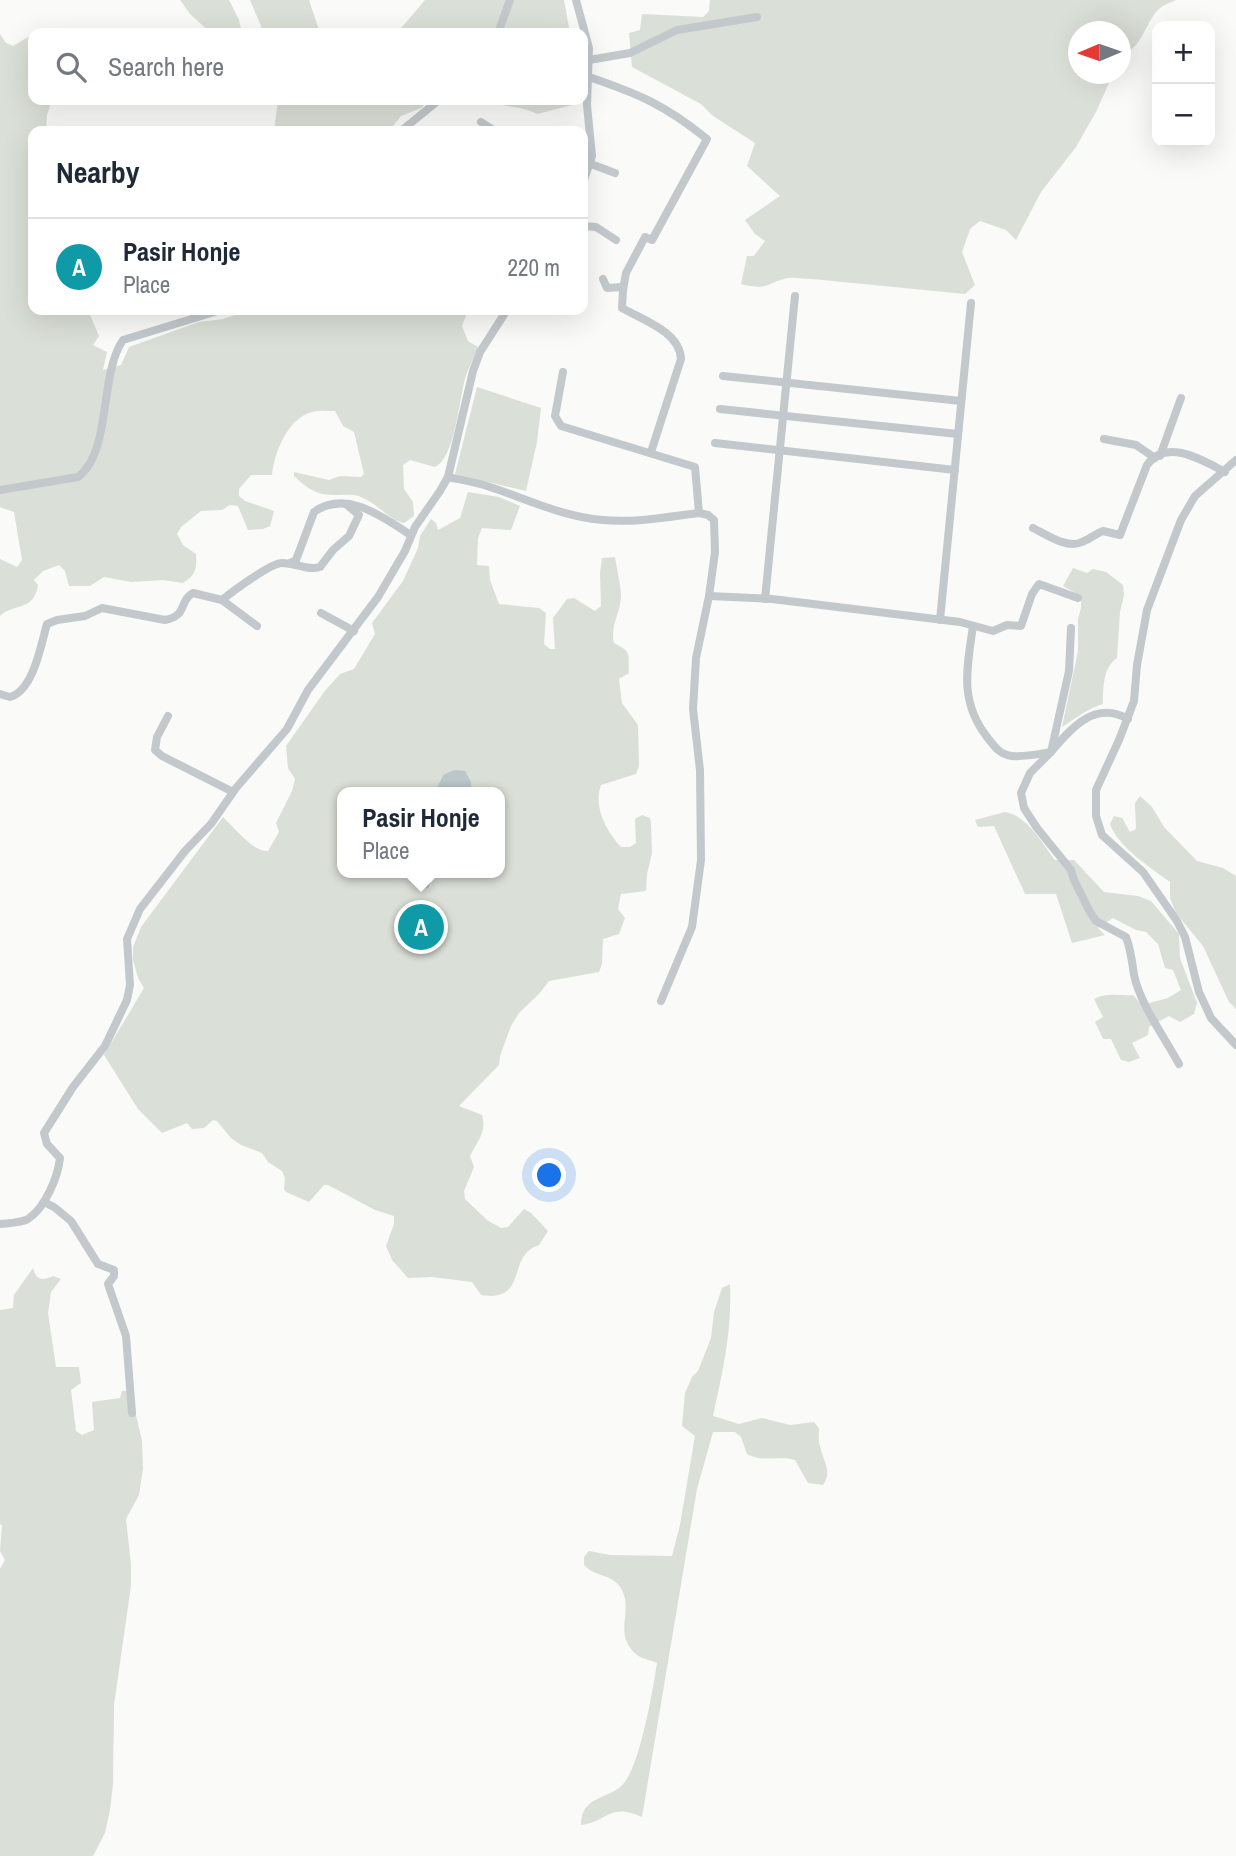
<!DOCTYPE html>
<html lang="en">
<head>
<meta charset="utf-8">
<style>
  body { margin:0; font-family:"Archivo Narrow",sans-serif; background:#f6f6f7; color:#1f2937 }
  .controls { position:absolute; right:21px; top:21px; display:grid; overflow:hidden; border-radius:14px; box-shadow:0 7px 28px #0002 }
  .controls button { width:63px; height:63px; display:grid; place-items:center; padding:0; border:0; border-bottom:2px solid #e0e1e3; background:#fff; color:#1f2937; font:35px sans-serif }
  .compass { position:absolute; left:1068px; top:21px; width:63px; height:63px; border-radius:50%; background:#fff; box-shadow:0 7px 28px #0002; rotate:268deg }
  .you { position:absolute; left:550px; top:1176px; width:24px; height:24px; margin:-18px; border:5px solid #fff; border-radius:50%; background:#1a73e8; box-shadow:0 0 0 10px #1a73e833 }
  .badge { display:grid; place-items:center; width:46px; height:46px; border-radius:50%; background:#e4572e; color:#fff; font-size:23px; font-weight:700 }
  .pin { position:absolute; translate:-50% -50%; border:4px solid #fff; box-shadow:0 2px 7px #0006 }
  .popup { position:absolute; left:337px; top:787px; width:168px; height:91px; box-sizing:border-box; display:grid; place-content:center; border-radius:14px; background:#fff; filter:drop-shadow(0 2px 5px #0005); font-size:23px; white-space:nowrap; color:#747a83 }
  .popup b { font-size:26px; color:#1f2937 }
  .popup::after { content:''; position:absolute; left:50%; top:100%; margin-left:-14px; border:14px solid transparent; border-top-color:#fff }
  .list { margin:0; padding:0; list-style:none }
  h2 { display:flex; justify-content:space-between; align-items:center; height:91px; margin:0; padding:0 28px; font-size:30px }
  h2 small { font-size:23px; font-weight:400; color:#747a83 }
  .list li { display:grid; grid-template-columns:46px 1fr auto; gap:21px; align-items:center; box-sizing:border-box; height:98px; padding:0 28px; border-top:2px solid #e0e1e3 }
  .list b { display:block; font-size:26px; white-space:nowrap }
  .list p { margin:0; font-size:23px; white-space:nowrap; color:#747a83 }
  .list em { font-size:23px; font-style:normal; color:#747a83 }
  .icon { flex:none; width:38px; height:38px; fill:none; stroke:currentColor; stroke-width:2; stroke-linecap:round; stroke-linejoin:round }
  .map { position:relative; flex:none; width:1236px; height:1856px; overflow:hidden }
  .search { position:absolute; background:#fff; box-shadow:0 7px 28px #0002; left:28px; top:28px; width:560px; height:77px; display:flex; align-items:center; gap:18px; box-sizing:border-box; padding:0 24px; border-radius:14px; color:#747a83; font-size:26px }
  .panel { position:absolute; background:#fff; box-shadow:0 7px 28px #0002; left:28px; top:126px; width:560px; height:189px; border-radius:14px }
  .map>svg:first-child { display:block }
  .green { fill:#dadfd7; fill-rule:evenodd }
  .water { fill:#bbc7cb }
  .lines { fill:none; stroke-linecap:round; stroke-linejoin:round }
  .street { stroke:#c3c8cc; stroke-width:8 }
</style>
</head>
<body>
<div class="map">
<svg width="1236" height="1856" viewBox="0 0 1236 1856">
  <rect width="100%" height="100%" fill="#fafaf8"/>
  <!-- green -->
  <g class="green">
    <path d="M180 0H229L239 20 242 33H211L190 14Z"/>
    <path d="M250 0H309L320 33H264Z"/>
    <path d="M425 0H564L570 33H397Z"/>
    <path d="M710 0H1176C1169 3 1161 6 1156 12 1144 27 1141 49 1121 55L1120 32H1078V74H1113L1096 112 1076 147 1041 192 1016 240 1006 230 980 221 970 229 962 252 975 285 965 294 812 279C805 279 795 277 788 278 765 283 769 291 741 284L747 256H754L765 241 755 234 745 220 780 196 747 166 755 143 713 116 701 104 632 67 629 33 640 30 642 14 703 17 709 11Z"/>
    <path d="M0 34 6 43 13 46 33 34V100H52L47 115 46 131H33V310H88L99 336 93 345 107 352 103 370 121 365 129 347 199 322 223 319 250 310H468L462 326 468 341 478 347C474 358 468 368 465 379 459 400 455 458 435 467L410 460 403 465 404 489 413 502 414 516 404 523C390 521 377 503 361 497 354 494 347 495 339 495 318 496 309 490 294 476V472L329 480 340 476 361 477 364 474 354 432 343 426 335 411C327 411 319 410 312 412 288 418 274 453 272 475H251L239 489V496L245 501 274 511 270 526 263 529 248 530 238 506 230 505 222 510 201 511 181 527 177 534 183 545 196 554C197 568 196 575 183 583L163 580 131 582 104 577 90 586H69L65 571 59 565 43 571 34 580 38 585C34 612 13 603 0 616V559L17 567 22 560 14 512 0 507Z"/>
    <path d="M278 100H430L421 108 401 116 389 131H274Z"/>
    <path d="M488 100H580V103L537 114C522 106 504 108 488 100Z"/>
    <path d="M477 387 541 408 537 442 526 491 455 474Z"/>
    <path d="M468 492 499 497 520 506 511 530 482 528 478 538 477 565 489 566 490 580 499 604 539 608 546 613 544 644 550 649H555L553 618 567 599 574 598 595 611 601 606 600 573 602 558 615 557C617 570 621 585 621 597 620 614 610 626 614 643 632 653 628 651 629 673L619 679 622 703 638 725 639 766 636 774 601 785C593 807 606 831 621 847H630L636 843 635 819 642 815 650 818 651 822 652 853 647 874 646 891 621 894 618 909 625 918 619 934 603 939 602 964 599 972 549 981 539 994 519 1013 511 1026 500 1056 499 1065 459 1106 482 1115C487 1133 477 1141 470 1156L474 1167 464 1191 465 1199 487 1220 501 1228 508 1227 524 1209 531 1213 548 1231 539 1245C506 1255 529 1303 481 1295L472 1282 432 1277 408 1278 392 1260 386 1246 394 1224V1216L375 1210 328 1185H324L309 1202 286 1192 284 1189 285 1178 282 1171 268 1162 262 1153 241 1145 231 1138 217 1121 213 1120 204 1128 192 1129 187 1123 162 1133 138 1109 104 1055 144 988 138 978 133 960V947L141 927 223 817C234 827 254 853 268 851L279 832 276 823 292 791 295 779 288 768 286 746 324 692 340 674 354 669 375 634 372 623 403 581 418 548 420 536 431 519 436 523 438 530 460 518ZM443 775 471 782 472 792H500V873H434L430 888H417L406 873H342V792H435Z"/>
    <path d="M1073 568 1087 573 1093 569 1106 572 1123 585 1124 595 1120 612 1117 658C1103 667 1103 688 1103 704 1088 708 1075 719 1062 727L1078 651V619L1081 608V596L1063 586Z"/>
    <path d="M1140 796 1152 807 1164 827 1197 861 1223 868 1236 876V1009L1229 1002 1203 946 1176 913 1170 898V882C1151 868 1118 847 1110 824L1114 816 1122 818 1130 832 1136 829 1135 803Z"/>
    <path d="M1005 812C1028 816 1042 843 1055 860H1074L1104 892 1138 896 1151 901 1179 934 1180 958 1197 1003 1194 1014 1180 1022 1169 1016 1149 1027 1148 1035 1132 1043 1140 1058 1129 1062 1121 1060 1111 1039H1103L1095 1022 1103 1017 1094 999C1108 992 1119 996 1133 995L1142 1005 1168 998 1181 990 1173 970 1165 968 1158 944 1146 932 1136 930 1113 918 1098 928 1105 935 1072 943 1056 894H1025L994 826 978 827 975 820Z"/>
    <path d="M33 1268C36 1280 42 1281 53 1276L61 1279 51 1292 48 1313 56 1367H79L81 1383 71 1390 76 1431 82 1435 94 1430 92 1402 120 1398 122 1391 133 1390 136 1415 142 1441 143 1469 139 1495 126 1519 131 1564V1586L114 1705 113 1784 110 1810 105 1833 93 1856H0V1569L5 1560 0 1551 2 1525 0 1524V1310L13 1308 14 1295Z"/>
    <path d="M730 1284C732 1332 723 1369 713 1416L739 1424 762 1418 790 1425 814 1422 819 1428C819 1434 818 1441 820 1446 823 1461 833 1471 823 1485L808 1483 795 1460C779 1455 763 1463 747 1454L741 1437 735 1432H713L697 1489 642 1817C610 1802 607 1822 581 1825 581 1794 611 1800 624 1783 640 1764 653 1690 657 1663 651 1660 642 1659 637 1655 613 1635 632 1615 623 1592 615 1573 595 1578 584 1565V1557L589 1551 610 1555 672 1556 680 1525 695 1436 682 1426 685 1393 692 1377 698 1371 711 1338 714 1312 722 1288Z"/>
  </g>
  <!-- water -->
  <g class="water">
    <path d="M454 770 465 771 471 782 472 792H435L443 775Z"/>
    <path d="M406 873H434L429 888H417Z"/>
  </g>
  <g class="lines">
    <!-- street -->
    <g class="street">
      <path d="M576 0 589 48 587 105 592 156 583 183"/>
      <path d="M498 33 510 0"/>
      <path d="M589 60 630 53 677 30 757 17"/>
      <path d="M589 77C639 94 665 105 707 139L652 240 645 237 626 273 623 290"/>
      <path d="M481 122 495 131"/>
      <path d="M401 131 439 100"/>
      <path d="M583 161 615 173"/>
      <path d="M583 226 596 227 616 240"/>
      <path d="M603 279 607 288 621 287 623 290 622 308C643 320 680 332 681 359L651 452"/>
      <path d="M563 372 555 416 561 426 695 467 699 513"/>
      <path d="M723 376 961 401"/>
      <path d="M720 409 958 434"/>
      <path d="M1104 439 1136 445 1155 458"/>
      <path d="M715 443 955 470"/>
      <path d="M1160 456 1181 398"/>
      <path d="M1236 460 1195 496 1181 520 1147 610 1137 665 1134 701 1119 740 1096 790V816L1102 835 1143 872 1177 921 1185 937 1199 992 1211 1018 1236 1045"/>
      <path d="M448 477C462 480 476 482 490 487 527 499 563 517 603 520 635 523 667 517 699 513L708 515 714 520 715 552 709 596 696 658 693 709 700 770 701 860 692 927 661 1001"/>
      <path d="M0 490 78 477C112 452 99 374 123 340L221 310"/>
      <path d="M1033 528C1047 535 1067 549 1082 542 1090 539 1095 534 1103 531L1120 535 1147 465C1166 437 1204 461 1225 472"/>
      <path d="M290 563 296 560 314 512C347 489 382 517 411 535"/>
      <path d="M709 596 772 599 960 622 993 631 1007 625 1021 626 1032 594 1039 584 1078 598"/>
      <path d="M765 599 795 296"/>
      <path d="M222 600C233 591 271 563 282 563 296 563 307 571 320 567L333 550 349 536 359 515 347 505"/>
      <path d="M321 613 354 631"/>
      <path d="M940 620 971 303"/>
      <path d="M973 626C967 668 959 701 987 737 994 746 1000 755 1012 756 1025 757 1039 754 1051 752 1071 728 1095 700 1128 719"/>
      <path d="M1071 628 1069 671 1051 752 1030 773 1021 793 1024 808 1037 828 1071 870 1074 880 1090 912 1096 921 1126 937C1131 950 1132 962 1134 975 1140 1004 1165 1038 1179 1064"/>
      <path d="M0 694 10 697C34 690 41 644 47 624L57 620 85 616 102 608 165 620C188 616 179 600 193 593L222 600 257 626"/>
      <path d="M168 716 157 737 155 750 162 756 233 792"/>
      <path d="M44 1202 54 1207 71 1221 98 1264 114 1270V1276L108 1284 126 1336 132 1413"/>
      <path d="M0 1224C9 1223 21 1223 28 1219 45 1208 58 1177 60 1158L47 1144 44 1133 73 1087 105 1046 127 1000 130 985 127 939 140 909 185 851 211 824 236 788 287 729 308 690 378 597 405 551 415 527 440 491 448 477 473 371 480 352 507 310"/>
    </g>
  </g>
</svg>
<div class="controls">
<button>+</button>
<button>−</button>
</div>
<svg class="compass" viewBox="-18 -18 36 36"><path d="M0-13l5 13h-10z" fill="#e53935"/><path d="M0 13l5-13h-10z" fill="#747a83"/></svg>
<div class="you"></div>
<div class="pin badge" style="left:421px;top:927px;background:#0f9aa8">A</div>
<div class="popup"><b>Pasir Honje</b>Place</div>
<div class="search"><svg class="icon" aria-label="search" viewBox="0 0 24 24"><circle cx="10" cy="10" r="6"/><path d="M15 15l6 6"/></svg>Search here</div>
<section class="panel">
<h2>Nearby<small></small></h2>
<ul class="list">
<li><span class="badge" style="background:#0f9aa8">A</span><div><b>Pasir Honje</b><p>Place</p></div><em>220 m</em></li>
</ul>
</section>
</div>
</body>
</html>
